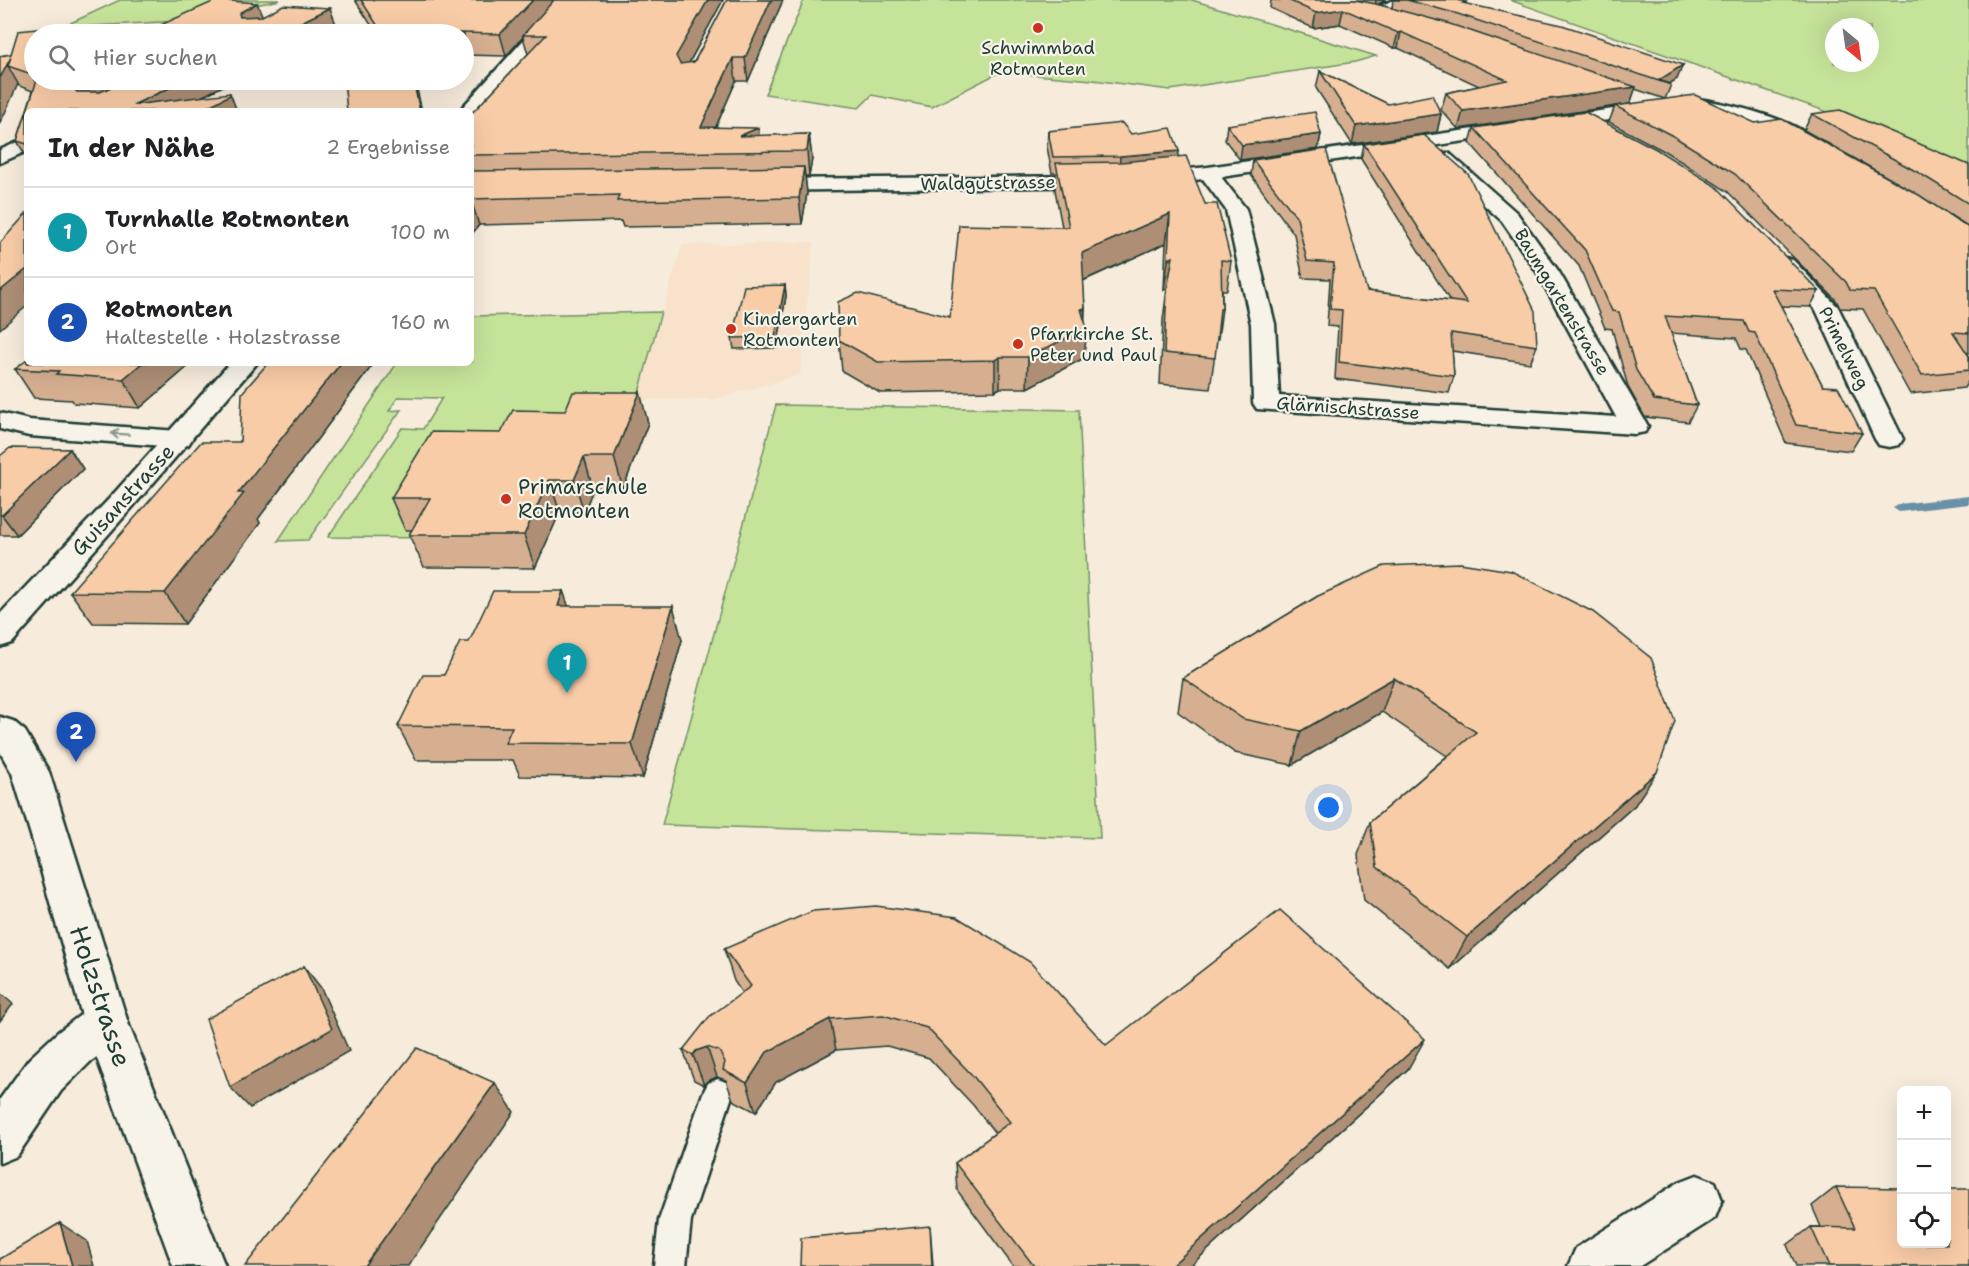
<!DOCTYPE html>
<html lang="de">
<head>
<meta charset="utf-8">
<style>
  body { margin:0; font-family:"Shantell Sans",sans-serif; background:#f6f6f6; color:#202124 }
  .controls { position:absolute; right:18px; bottom:18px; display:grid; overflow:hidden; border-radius:9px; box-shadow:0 6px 24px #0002 }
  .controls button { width:54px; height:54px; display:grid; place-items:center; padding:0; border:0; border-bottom:2px solid #e0e0e0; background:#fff; color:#202124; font:30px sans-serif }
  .compass { position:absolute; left:1825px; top:18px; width:54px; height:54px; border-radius:50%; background:#fff; box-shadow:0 6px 24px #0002; rotate:151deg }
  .you { position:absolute; left:1329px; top:808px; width:21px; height:21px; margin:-15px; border:4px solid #fff; border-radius:50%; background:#1a73e8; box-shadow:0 0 0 9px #1a73e833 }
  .badge { display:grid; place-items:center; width:39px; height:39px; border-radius:50%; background:#2563eb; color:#fff; font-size:20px; font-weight:700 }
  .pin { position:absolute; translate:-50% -50px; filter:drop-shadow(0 2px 3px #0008) }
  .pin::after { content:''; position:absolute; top:32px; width:21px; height:18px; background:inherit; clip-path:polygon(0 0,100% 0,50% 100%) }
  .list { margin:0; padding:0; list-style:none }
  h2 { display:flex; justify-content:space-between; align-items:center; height:78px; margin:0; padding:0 24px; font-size:26px }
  h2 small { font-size:20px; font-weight:400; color:#757577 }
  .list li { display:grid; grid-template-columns:39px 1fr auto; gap:18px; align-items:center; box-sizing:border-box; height:90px; padding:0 24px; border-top:2px solid #e0e0e0 }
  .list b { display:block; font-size:22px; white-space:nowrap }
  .list p { margin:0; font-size:20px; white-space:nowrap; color:#757577 }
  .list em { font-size:20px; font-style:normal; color:#757577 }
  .icon { flex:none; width:33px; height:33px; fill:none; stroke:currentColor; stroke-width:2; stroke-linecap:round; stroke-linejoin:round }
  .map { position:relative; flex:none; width:1969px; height:1266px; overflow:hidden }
  .search { position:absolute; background:#fff; box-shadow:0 6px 24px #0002; left:24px; top:24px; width:450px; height:66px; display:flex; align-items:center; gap:15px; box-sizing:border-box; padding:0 21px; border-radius:33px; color:#757577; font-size:22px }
  .panel { position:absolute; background:#fff; box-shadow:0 6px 24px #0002; left:24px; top:108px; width:450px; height:258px; border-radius:9px }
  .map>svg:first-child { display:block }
  .built { fill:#f8e2cc }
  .green { fill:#c6e39a; stroke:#729067; stroke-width:1.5; fill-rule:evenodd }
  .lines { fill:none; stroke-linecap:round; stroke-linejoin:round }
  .stream { fill:#6890a7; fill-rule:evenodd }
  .lane-casing { stroke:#1f3d34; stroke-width:5 }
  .street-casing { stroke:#1f3d34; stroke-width:5 }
  .secondary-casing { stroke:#1f3d34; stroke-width:5 }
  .lane { fill:#f7f3e8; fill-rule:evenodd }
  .street { fill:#f7f3e8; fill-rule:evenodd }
  .secondary { fill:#f7f3e8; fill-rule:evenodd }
  .wall { fill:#d6af90; stroke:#1f3d34; stroke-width:1.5 }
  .shaded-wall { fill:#ae8f76; stroke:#1f3d34; stroke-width:1.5 }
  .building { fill:#f9cca8; stroke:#1f3d34; stroke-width:1.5 }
  .oneway { stroke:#8b988e }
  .poi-dot { fill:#c8321e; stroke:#f7f3e8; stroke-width:2 }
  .labels { text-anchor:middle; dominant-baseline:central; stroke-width:4.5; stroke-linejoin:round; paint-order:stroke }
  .far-poi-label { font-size:18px; fill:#1f3d34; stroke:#f7f3e8; text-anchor:start }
  .far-street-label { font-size:18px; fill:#1f3d34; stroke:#f7f3e8 }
  .poi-label { font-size:21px; fill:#1f3d34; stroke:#f7f3e8; text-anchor:start }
  .street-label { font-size:21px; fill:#1f3d34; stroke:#f7f3e8 }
  .near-street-label { font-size:26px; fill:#1f3d34; stroke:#f7f3e8 }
</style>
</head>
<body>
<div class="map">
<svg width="1969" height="1266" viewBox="0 0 1969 1266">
  <rect width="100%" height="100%" fill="#f7ebdb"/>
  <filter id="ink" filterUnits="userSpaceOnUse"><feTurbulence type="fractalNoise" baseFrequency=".0167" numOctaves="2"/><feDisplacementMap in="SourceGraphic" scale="12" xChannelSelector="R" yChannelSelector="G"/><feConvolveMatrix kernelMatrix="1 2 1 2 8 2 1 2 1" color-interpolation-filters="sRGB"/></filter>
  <g filter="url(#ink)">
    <!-- built -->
    <path class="built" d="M814 242 800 375 715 399 637 400 682 245Z"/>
    <!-- green -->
    <g class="green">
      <path d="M120 0H280L178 21 60 28Z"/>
      <path d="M804 0H1192L1376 56 1355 62 1170 90 1093 80 1000 72 932 107 872 95 859 108 765 94Z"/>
      <path d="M1510 0H1969V180L1879 130ZM1834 27H1870V63H1834Z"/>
      <path d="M661 312 637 400 443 530 439 538 328 537 402 428 423 429 442 398 398 397 389 411 401 410 308 540 278 541 397 363H471V316Z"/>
      <path d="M776 405 1079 410 1100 838 662 825Z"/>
    </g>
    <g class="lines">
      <!-- stream -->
      <path class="stream" d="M1969 496V504L1899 512 1893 508 1899 504Z"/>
      <defs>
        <g id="lane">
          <path d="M1394 0H1407L1374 14 1366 12Z"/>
          <path d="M718 1079 728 1083 733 1093 691 1220 686 1266H654L659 1220 703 1093 708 1083Z"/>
        </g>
        <g id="street">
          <path d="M1690 98C1718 101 1799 119 1815 142L1813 146C1800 149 1792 142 1782 136 1752 121 1723 112 1690 108L1221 177 1246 209 1275 324 1279 396 1616 417 1537 272 1502 221 1435 161 1432 157 1435 153H1449L1517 213 1559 272 1648 426 1645 432 1635 434 1257 409 1253 403 1251 324 1226 210 1203 179 1150 185 1143 183 1140 179 1143 175 1150 173 1208 167Z"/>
          <path d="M27 138V151L0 163V150Z"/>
          <path d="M1099 176 1106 178 1109 182 1106 186 760 191 753 189 750 185 753 181 760 179Z"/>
          <path d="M1785 258 1793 260 1838 307 1903 439 1899 445 1889 447 1879 445 1875 439 1816 310 1774 265 1777 260Z"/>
          <path d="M0 413 29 420 178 431 188 433 192 439 188 445 178 447 29 436 0 429Z"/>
          <path d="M106 1002 122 1008 128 1023 122 1038 90 1062 61 1091 17 1156 0 1163V1099L29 1059 58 1032 90 1008Z"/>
          <path d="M1697 1175 1715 1182 1722 1200 1715 1218 1640 1266H1568L1576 1248 1679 1182Z"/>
        </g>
        <g id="secondary">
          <path d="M560 0H575L474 115 471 116V111H459Z"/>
          <path d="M230 363H257L129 511 12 643 0 647V614L109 499Z"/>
          <path d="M0 717 13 721 25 731 49 772 128 1023 225 1266H173L84 1023 33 842 12 773 0 752Z"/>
        </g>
      </defs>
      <!-- lane casing -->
      <use href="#lane" class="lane-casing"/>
      <!-- street casing -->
      <use href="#street" class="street-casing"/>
      <!-- secondary casing -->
      <use href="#secondary" class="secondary-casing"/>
      <!-- lane -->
      <use href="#lane" class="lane"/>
      <!-- street -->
      <use href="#street" class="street"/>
      <!-- secondary -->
      <use href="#secondary" class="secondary"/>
    </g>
    <!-- wall -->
    <g class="wall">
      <path d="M355 0H723L689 63 694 62 727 0H783L748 81H736L716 127 759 136 809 134 812 159 809 176H805L807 193 802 224 623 227 621 221 479 225 471 235V114L528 54 523 37 506 56 464 55V34H377Z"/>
      <path d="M1271 0H1386L1377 4 1392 8 1393 0H1457L1466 2 1465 4 1677 79 1669 84 1671 85 1665 99 1635 89 1630 104 1458 129 1441 110 1446 93 1479 86 1398 48H1394L1340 24 1313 28 1270 8Z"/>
      <path d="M34 34V80H235L202 96 237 111H27V158L17 141 33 91 19 86 0 56 11 54Z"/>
      <path d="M1320 71 1388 104 1441 114 1437 132 1352 144 1316 88Z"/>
      <path d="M1615 106 1755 123 1912 191 1804 130 1812 114 1969 165V227L1942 210 1969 228V353H1967L1969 356V380L1964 388 1910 394 1863 309 1840 308 1836 300 1727 191 1666 152 1609 122Z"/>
      <path d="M1227 125 1321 134 1318 149 1240 160 1225 140Z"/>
      <path d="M1474 128 1819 291 1810 307 1781 306 1823 386 1862 433 1851 451 1786 443 1746 350 1741 349 1736 338 1671 333 1697 405 1688 422 1645 417 1628 387 1612 329 1605 328 1579 266 1470 143Z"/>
      <path d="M1048 131 1131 134 1179 151 1178 157 1205 204 1231 261 1227 290H1222V309L1218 339H1217L1210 389 1160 384 1163 320 1167 288 1164 290 1166 243 1083 281 1085 308 1084 358 1027 388H1000L995 391 880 393 842 371 839 340 950 317 1062 227 1055 190 1056 173H1052L1047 147Z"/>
      <path d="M1364 144 1537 346 1530 363 1452 351 1454 376 1449 393 1335 379 1338 327 1327 326 1330 279 1303 278 1294 234 1251 175 1253 160 1367 291 1450 301 1361 159Z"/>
      <path d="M785 285 786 296 777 348 734 349 732 338Z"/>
      <path d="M192 363 140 408 74 403 72 400 34 398 15 369Z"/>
      <path d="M268 363H374L258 519 260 523 185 624 93 623 70 592 240 442Z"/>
      <path d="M648 423 623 489H593L584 512H560L535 568 424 567 409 535 412 530H405L391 498 501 433Z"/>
      <path d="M70 449 83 469 17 535H0V456Z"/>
      <path d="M563 591 568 606 682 640 643 778 520 776 513 760H416L398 726 444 675 469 642Z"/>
      <path d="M1318 596 1635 805 1450 969 1364 900 1358 855 1370 822 1447 756 1382 712 1292 765 1235 753 1178 712 1183 678Z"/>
      <path d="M724 949 1106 1045 1408 1069 1190 1266H1013L957 1190 955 1163 995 1133 973 1105 929 1058 887 1046 836 1050 776 1082 756 1112 733 1100 726 1080 717 1077 707 1081 704 1085 694 1080 683 1050 742 993 734 981Z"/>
      <path d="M1836 1187 1969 1266H1796L1787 1245 1811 1227H1821L1812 1206Z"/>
    </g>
    <!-- shaded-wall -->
    <g class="shaded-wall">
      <path d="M533 0H557L523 35V37L506 56 500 34Z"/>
      <path d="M708 0H723L680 79 676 56Z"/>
      <path d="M771 0H783L748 81 745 58Z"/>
      <path d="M1376 0H1386L1375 6Z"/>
      <path d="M257 3 265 22 240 17 239 13Z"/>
      <path d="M330 8 337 27 322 34H277Z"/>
      <path d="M1343 9 1340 24 1313 28 1316 13Z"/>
      <path d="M65 26 69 34H63Z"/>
      <path d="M1401 32 1398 48H1394L1398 33Z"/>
      <path d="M11 57 8 66 18 84 0 124V78Z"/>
      <path d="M733 58 736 81 705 151 701 127Z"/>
      <path d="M1683 65 1677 79 1669 84 1659 80Z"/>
      <path d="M91 80H146L86 111 75 90 79 84Z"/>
      <path d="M186 80H235L173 111 133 105Z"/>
      <path d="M413 80H414L417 89 422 111H420Z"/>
      <path d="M1636 87 1630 104 1458 129 1463 111Z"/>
      <path d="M230 93 237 111H200Z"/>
      <path d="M1441 114 1437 132 1352 144 1356 126Z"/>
      <path d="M758 128 761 152 739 136Z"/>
      <path d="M809 134 812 159 809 176 807 151Z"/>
      <path d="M1321 134 1318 149 1240 160 1242 145Z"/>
      <path d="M1179 151 1177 168 1119 173 1120 156Z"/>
      <path d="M804 167 807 193 802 224 799 198Z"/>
      <path d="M471 200 479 225 471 235Z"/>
      <path d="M1170 214 1166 243 1080 282 1082 253Z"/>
      <path d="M1173 257 1169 287 1164 290 1168 260Z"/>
      <path d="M27 269V306L0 329V291Z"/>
      <path d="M785 285 786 296 777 348 775 337Z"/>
      <path d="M1085 308 1083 329 1087 328 1084 358 1027 388 1028 357Z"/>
      <path d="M1000 357V388L995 391V360Z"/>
      <path d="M142 363H192L140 408 123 379Z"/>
      <path d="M341 363H374L258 519 260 523 185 624 165 593 238 493Z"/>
      <path d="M640 392 648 423 623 489 614 457Z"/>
      <path d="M70 449 83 469 17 535 2 515Z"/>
      <path d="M584 457 593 489 584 512 574 480Z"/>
      <path d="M549 480 560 512 535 568 524 535Z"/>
      <path d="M563 591 575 625 558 606Z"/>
      <path d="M673 606 682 640 643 778 632 744Z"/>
      <path d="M1394 678 1382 712 1292 765 1301 731Z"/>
      <path d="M1657 772 1635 805 1450 969 1467 937Z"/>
      <path d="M304 966 321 988 349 1051 250 1108 230 1087Z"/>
      <path d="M0 993 13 1004 0 1021Z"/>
      <path d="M830 1019 836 1050 776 1082 756 1112 747 1083 767 1052Z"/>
      <path d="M1425 1039 1408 1069 1190 1266H1171Z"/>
      <path d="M707 1047 717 1077 707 1081 704 1085 693 1055 696 1051Z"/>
      <path d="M495 1083 514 1112 408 1266H364Z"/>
      <path d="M60 1223 87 1241 94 1266H72Z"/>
      <path d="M930 1226 932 1252 933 1266H932Z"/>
    </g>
    <!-- building -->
    <g class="building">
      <path d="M217 0 257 3 239 13 240 17 262 16 283 5 330 8 277 34H121L131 31 145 32Z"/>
      <path d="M361 0H533L500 34 381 31Z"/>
      <path d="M554 0H708L676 56 680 64 694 62 727 0H771L745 58H733L701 127 758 128 739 136 809 134 807 151 471 155V114L546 35H523Z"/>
      <path d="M1288 0H1355L1376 4 1447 23 1636 87 1463 111 1446 93 1507 80 1401 32 1398 33 1343 9 1316 13Z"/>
      <path d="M1407 0H1457L1466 2 1463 3 1562 25 1683 65 1659 80 1671 85 1458 14Z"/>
      <path d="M65 26 63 34H34V75L8 66 11 57 0 78V56L11 54 18 31Z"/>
      <path d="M1320 71 1388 104 1432 95 1441 114 1356 126Z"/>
      <path d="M37 80H91L79 84 75 90 77 92H100L129 80H186L133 105 230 93V95L200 111H27V144L17 141Z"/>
      <path d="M344 80H413L420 111H347Z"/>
      <path d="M1695 95 1755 123 1782 119 1919 195 1969 228V333L1953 332 1969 356V370L1922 375 1874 291 1850 290 1846 282 1735 174 1673 136 1615 106Z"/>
      <path d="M1840 110 1969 165V204L1919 173 1812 114Z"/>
      <path d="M1315 112 1321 134 1242 145 1227 125Z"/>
      <path d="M1585 112 1656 149 1717 187 1819 291 1772 289 1823 386 1838 387 1862 433 1796 425 1755 333 1749 332 1744 321 1665 316 1697 405 1654 400 1636 370 1619 312 1612 311 1585 250 1474 128Z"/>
      <path d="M1122 123 1131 134 1171 128 1179 151 1120 156 1053 157 1048 131Z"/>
      <path d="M1424 135 1468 174 1535 311 1537 346 1451 333 1454 376 1339 362 1342 310 1330 309 1334 263 1307 261 1297 218 1253 160 1326 149 1367 291 1467 303 1364 144Z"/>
      <path d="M1186 156 1205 204H1217L1231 261 1221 260 1222 309H1220L1215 358 1164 353 1167 290 1173 257 1168 260 1170 214 1082 253 1085 308 1081 309 1087 328 1028 357H1000L995 360 878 362 839 340 838 302 858 293 950 317 959 225 1069 227 1056 163 1121 162Z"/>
      <path d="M804 167 799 198 617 201 619 195 471 199V171Z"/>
      <path d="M27 213V269L0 291V243Z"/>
      <path d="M785 285 775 337 732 338 744 286Z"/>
      <path d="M27 360V363H142L123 379 56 374 59 371 15 369Z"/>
      <path d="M268 363H341L238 493H244L165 593 70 592 201 442H240L242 393Z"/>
      <path d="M573 392H640L614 457H584L574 480H549L524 535H409L430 498H391L431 432 501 433 513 410 565 411Z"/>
      <path d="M10 448 70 449 2 515H0V456Z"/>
      <path d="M1460 563 1511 571 1593 612 1651 658 1675 721 1657 772 1467 937 1377 867 1370 822 1476 732 1394 678 1301 731 1243 719 1183 678 1318 596 1384 566Z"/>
      <path d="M493 591H563L558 606H673L632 744 505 743 512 727 398 726 423 675H444L460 642H469Z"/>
      <path d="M876 906 957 917 1030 962 1106 1045 1280 910 1425 1039 1171 1266H1034L955 1163 1010 1122 973 1076 927 1028 883 1015 830 1019 767 1052 747 1083 723 1070 725 1062 719 1051 707 1047 696 1051 693 1055 683 1050 709 1017 751 986 724 949 813 911Z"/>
      <path d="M304 966 332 1029 230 1087 206 1019Z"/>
      <path d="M417 1048 495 1083 364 1266H245Z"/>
      <path d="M1836 1187 1902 1188V1244H1947V1189H1969V1266H1829L1811 1227 1855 1228Z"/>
      <path d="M60 1223 72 1266H0V1259Z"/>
      <path d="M930 1226 932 1266H800L801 1238Z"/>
    </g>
    <!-- one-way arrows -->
    <defs><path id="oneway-shaft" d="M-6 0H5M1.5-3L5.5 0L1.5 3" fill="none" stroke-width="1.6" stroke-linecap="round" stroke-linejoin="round" transform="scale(1.5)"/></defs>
    <use class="oneway" href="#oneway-shaft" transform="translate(120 434) rotate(-176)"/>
  </g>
  <!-- markers -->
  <g class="poi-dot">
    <circle cx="1038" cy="28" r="6"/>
    <circle cx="731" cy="329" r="6"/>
    <circle cx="1018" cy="344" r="6"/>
    <circle cx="506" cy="499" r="6"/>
  </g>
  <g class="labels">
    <!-- far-poi labels -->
    <g class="far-poi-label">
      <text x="1038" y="48" text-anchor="middle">Schwimmbad<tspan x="1038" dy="21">Rotmonten</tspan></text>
      <text x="743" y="319">Kindergarten<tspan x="743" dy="21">Rotmonten</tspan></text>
      <text x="1030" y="334">Pfarrkirche St.<tspan x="1030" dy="21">Peter und Paul</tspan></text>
    </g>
    <!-- far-street labels -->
    <g class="far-street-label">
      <text transform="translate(988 183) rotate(-1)">Waldgutstrasse</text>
      <text transform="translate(1562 302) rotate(59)">Baumgartenstrasse</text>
      <text transform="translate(1844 348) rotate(63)">Primelweg</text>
      <text transform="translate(1348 408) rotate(4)">Glärnischstrasse</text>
    </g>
    <!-- poi labels -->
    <g class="poi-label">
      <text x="518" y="487">Primarschule<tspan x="518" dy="24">Rotmonten</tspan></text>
    </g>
    <!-- street labels -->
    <g class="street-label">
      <text transform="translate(123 500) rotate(-48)">Guisanstrasse</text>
    </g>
    <!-- near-street labels -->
    <g class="near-street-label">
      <text transform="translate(101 996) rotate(72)">Holzstrasse</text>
    </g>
  </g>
</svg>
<div class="controls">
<button>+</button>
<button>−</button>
<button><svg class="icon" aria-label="locate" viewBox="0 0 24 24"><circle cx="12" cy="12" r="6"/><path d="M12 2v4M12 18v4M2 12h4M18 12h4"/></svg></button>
</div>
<svg class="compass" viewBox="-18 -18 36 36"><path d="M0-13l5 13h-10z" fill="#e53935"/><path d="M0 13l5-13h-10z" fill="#757577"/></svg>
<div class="you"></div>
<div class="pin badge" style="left:567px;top:693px;background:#0f9aa8">1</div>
<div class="pin badge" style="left:76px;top:762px;background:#1a4fb4">2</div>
<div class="search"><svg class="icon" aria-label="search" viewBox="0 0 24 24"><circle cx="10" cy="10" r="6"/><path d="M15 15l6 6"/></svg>Hier suchen</div>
<section class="panel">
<h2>In der Nähe<small>2 Ergebnisse</small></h2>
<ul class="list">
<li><span class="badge" style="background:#0f9aa8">1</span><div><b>Turnhalle Rotmonten</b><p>Ort</p></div><em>100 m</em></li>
<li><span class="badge" style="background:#1a4fb4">2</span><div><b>Rotmonten</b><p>Haltestelle · Holzstrasse</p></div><em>160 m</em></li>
</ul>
</section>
</div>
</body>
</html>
